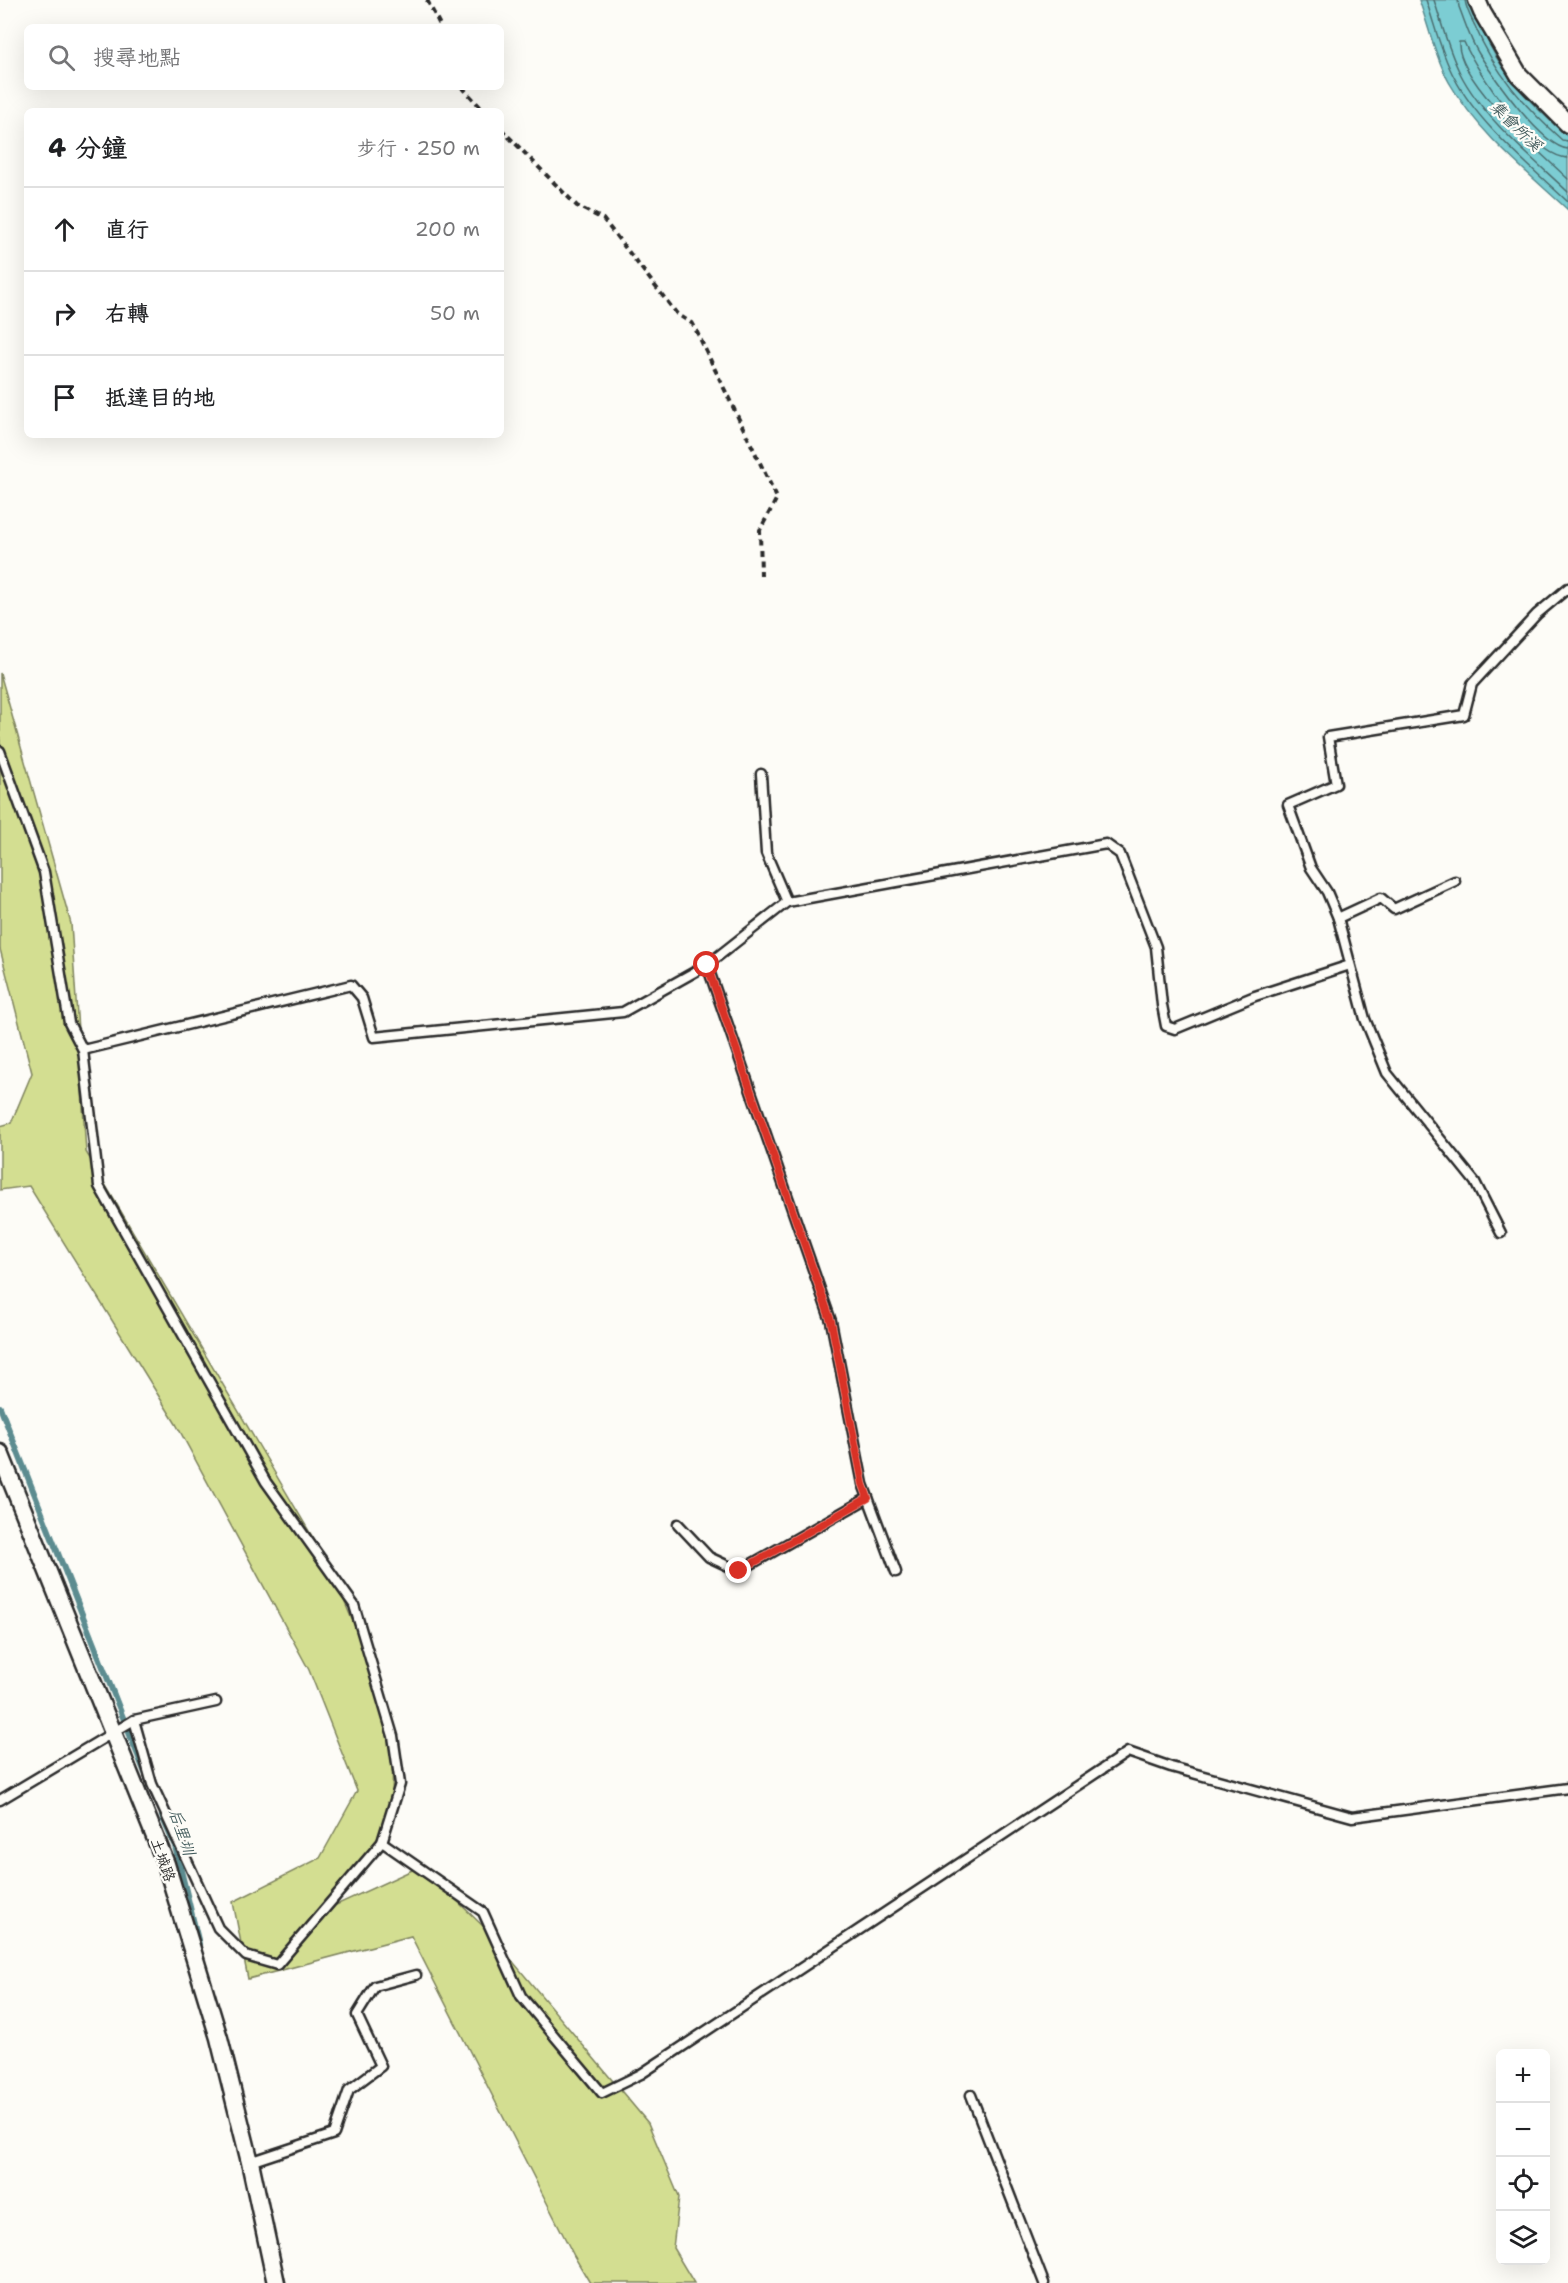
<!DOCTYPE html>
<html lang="zh-TW">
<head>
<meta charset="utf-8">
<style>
  body { margin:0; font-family:"Shantell Sans","LXGW WenKai TC",sans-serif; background:#f6f6f6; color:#202124 }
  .controls { position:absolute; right:18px; bottom:18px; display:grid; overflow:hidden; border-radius:9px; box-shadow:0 6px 24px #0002 }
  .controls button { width:54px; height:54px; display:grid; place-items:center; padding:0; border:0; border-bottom:2px solid #e0e0e0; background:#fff; color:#202124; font:30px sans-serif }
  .stop { position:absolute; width:18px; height:18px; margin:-14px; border:4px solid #d93025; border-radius:50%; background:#fff }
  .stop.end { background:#d93025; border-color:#fff; box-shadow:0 2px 6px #0008 }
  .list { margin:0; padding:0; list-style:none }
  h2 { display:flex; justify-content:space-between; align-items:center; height:78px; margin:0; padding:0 24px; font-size:26px }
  h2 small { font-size:20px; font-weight:400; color:#757577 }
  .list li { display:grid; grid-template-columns:39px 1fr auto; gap:18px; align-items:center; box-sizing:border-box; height:84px; padding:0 24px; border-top:2px solid #e0e0e0 }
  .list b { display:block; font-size:22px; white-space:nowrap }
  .list em { font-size:20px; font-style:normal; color:#757577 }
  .icon { flex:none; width:33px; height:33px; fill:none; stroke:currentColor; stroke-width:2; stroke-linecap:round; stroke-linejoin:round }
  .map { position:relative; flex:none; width:1568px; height:2283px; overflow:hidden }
  .search { position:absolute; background:#fff; box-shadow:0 6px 24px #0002; left:24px; top:24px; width:480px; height:66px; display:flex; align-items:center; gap:15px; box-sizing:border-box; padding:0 21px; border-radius:9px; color:#757577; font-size:22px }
  .panel { position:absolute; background:#fff; box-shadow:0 6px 24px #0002; left:24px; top:108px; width:480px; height:330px; border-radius:9px }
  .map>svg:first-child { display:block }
  .green { fill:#d3de91; stroke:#7f845e; stroke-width:1.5 }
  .water { fill:#7ccdd3; stroke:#5c8c90; stroke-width:1.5 }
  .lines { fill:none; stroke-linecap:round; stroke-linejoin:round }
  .shore { stroke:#4b6c6e; stroke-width:1.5 }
  .stream { stroke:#5c8c90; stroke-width:6 }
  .service-casing { stroke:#2b2b2b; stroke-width:13 }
  .minor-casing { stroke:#2b2b2b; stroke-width:21 }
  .path { stroke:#2b2b2b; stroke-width:4; stroke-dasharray:6 4.5; stroke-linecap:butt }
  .service { stroke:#fdfcf7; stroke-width:8 }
  .minor { stroke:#fdfcf7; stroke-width:16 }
  .route { stroke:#d93025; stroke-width:8 }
  .labels { text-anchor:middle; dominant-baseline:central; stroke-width:4.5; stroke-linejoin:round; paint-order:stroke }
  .street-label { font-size:15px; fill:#2b2b2b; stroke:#fdfcf7 }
  .water-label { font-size:16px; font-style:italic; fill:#435c5d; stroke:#fdfcf7 }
</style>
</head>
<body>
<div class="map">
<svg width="1568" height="2283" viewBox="0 0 1568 2283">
  <rect width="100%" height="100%" fill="#fdfcf7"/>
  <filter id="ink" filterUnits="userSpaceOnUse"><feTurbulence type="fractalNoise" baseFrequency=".0167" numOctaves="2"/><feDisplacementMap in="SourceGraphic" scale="12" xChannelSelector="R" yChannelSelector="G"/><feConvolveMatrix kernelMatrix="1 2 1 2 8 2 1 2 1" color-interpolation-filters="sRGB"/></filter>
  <g filter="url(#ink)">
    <!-- green -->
    <path class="green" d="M0 673 71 924 86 1152 329 1565 393 1717 392 1820 334 1906 421 1866 484 1927 648 2123 679 2197 673 2248 694 2283H590L574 2256 411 1936 248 1979 233 1902 320 1858 357 1791 309 1670 176 1424 29 1186 0 1190V1126L11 1123 32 1073 0 949Z"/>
    <!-- water -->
    <path class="water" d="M1419 0H1470C1477 15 1482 30 1489 44 1507 81 1538 110 1568 137V210C1526 171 1478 133 1449 82 1435 57 1429 27 1419 0Z"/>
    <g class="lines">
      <!-- shore -->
      <g class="shore">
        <path d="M1426 0C1435 26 1441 53 1454 77 1478 124 1530 166 1568 202"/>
        <path d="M1434 0C1442 24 1448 50 1460 73 1482 117 1532 158 1568 192"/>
        <path d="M1458 0 1459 7C1465 22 1470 40 1479 54 1493 76 1542 147 1568 149"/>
        <path d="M1465 0C1466 9 1471 18 1475 26 1494 72 1525 107 1562 140L1568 141"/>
        <path d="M1568 158C1534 157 1476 71 1464 42H1459C1456 80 1541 153 1568 179"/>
      </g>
      <!-- stream -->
      <g class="stream">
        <path d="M0 1407 145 1773"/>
        <path d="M162 1816 175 1846 199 1944"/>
      </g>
      <defs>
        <g id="service">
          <path d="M0 751 44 872 69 1023 83 1050 99 1186 266 1482 354 1605 393 1736 400 1784 382 1842 277 1965 246 1956 218 1928 152 1784 134 1720"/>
          <path d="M761 774 766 853 787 902"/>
          <path d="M1338 918 1381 898 1394 909 1455 881"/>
          <path d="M707 965 831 1321 863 1484 896 1572"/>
          <path d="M83 1050 351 985 362 998 374 1037 623 1012 707 965 787 902 1106 844 1120 854 1156 947 1162 1005 1166 1026 1175 1029 1255 996 1350 965"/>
          <path d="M1501 1233 1475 1182 1387 1073 1365 1019 1338 918 1327 892 1311 868 1288 805 1336 784 1328 737 1464 715 1472 684 1537 614 1568 588"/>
          <path d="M678 1524 709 1557 739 1571 868 1498"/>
          <path d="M0 1800 134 1720 216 1702"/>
          <path d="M382 1842 483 1912 521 1996 602 2093 641 2074 1128 1752 1171 1767 1352 1817 1568 1788"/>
          <path d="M971 2095 1044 2283"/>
          <path d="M250 2162 334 2134 349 2090 381 2066 357 2015 375 1986 416 1975"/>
        </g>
        <g id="minor">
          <path d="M1477 0 1482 12 1519 75 1568 124"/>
          <path d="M0 1453 166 1864 219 2038 250 2162 276 2283"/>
        </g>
      </defs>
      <!-- service casing -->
      <use href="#service" class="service-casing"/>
      <!-- minor casing -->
      <use href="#minor" class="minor-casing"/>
      <!-- path -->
      <g class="path">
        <path d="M427 0 441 27"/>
        <path d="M462 87 484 111"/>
        <path d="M501 129 577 206 603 219 677 314 693 324 777 498 760 530 761 576"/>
      </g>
      <!-- service -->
      <use href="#service" class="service"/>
      <!-- minor -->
      <use href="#minor" class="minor"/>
    </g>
  </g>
  <g class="lines" filter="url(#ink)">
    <!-- route -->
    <path class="route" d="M707 965 831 1321 863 1484 868 1498 739 1571"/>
  </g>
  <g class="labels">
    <!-- street labels -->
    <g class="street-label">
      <text transform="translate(163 1860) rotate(70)">土城路</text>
    </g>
    <!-- water labels -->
    <g class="water-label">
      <text transform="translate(1516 126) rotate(44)">集會所溪</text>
      <text transform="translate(182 1832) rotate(71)">后里圳</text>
    </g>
  </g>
</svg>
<div class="controls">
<button>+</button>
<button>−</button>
<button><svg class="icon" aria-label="locate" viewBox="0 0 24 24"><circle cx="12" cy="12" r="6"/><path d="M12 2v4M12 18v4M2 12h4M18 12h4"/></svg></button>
<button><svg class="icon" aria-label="layers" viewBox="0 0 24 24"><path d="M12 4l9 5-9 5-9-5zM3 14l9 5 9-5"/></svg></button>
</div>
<div class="stop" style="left:707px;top:965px"></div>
<div class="stop end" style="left:739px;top:1571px"></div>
<div class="search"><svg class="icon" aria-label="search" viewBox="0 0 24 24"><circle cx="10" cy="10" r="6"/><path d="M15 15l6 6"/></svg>搜尋地點</div>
<section class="panel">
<h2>4 分鐘<small>步行 · 250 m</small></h2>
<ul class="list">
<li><svg class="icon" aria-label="ahead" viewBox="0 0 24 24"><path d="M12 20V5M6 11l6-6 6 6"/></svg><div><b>直行</b></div><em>200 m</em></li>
<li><svg class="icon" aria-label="right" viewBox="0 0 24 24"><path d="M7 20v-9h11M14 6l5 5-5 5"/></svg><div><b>右轉</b></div><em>50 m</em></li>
<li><svg class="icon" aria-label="arrive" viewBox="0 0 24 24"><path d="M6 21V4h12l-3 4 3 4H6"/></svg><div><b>抵達目的地</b></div></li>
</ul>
</section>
</div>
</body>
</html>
